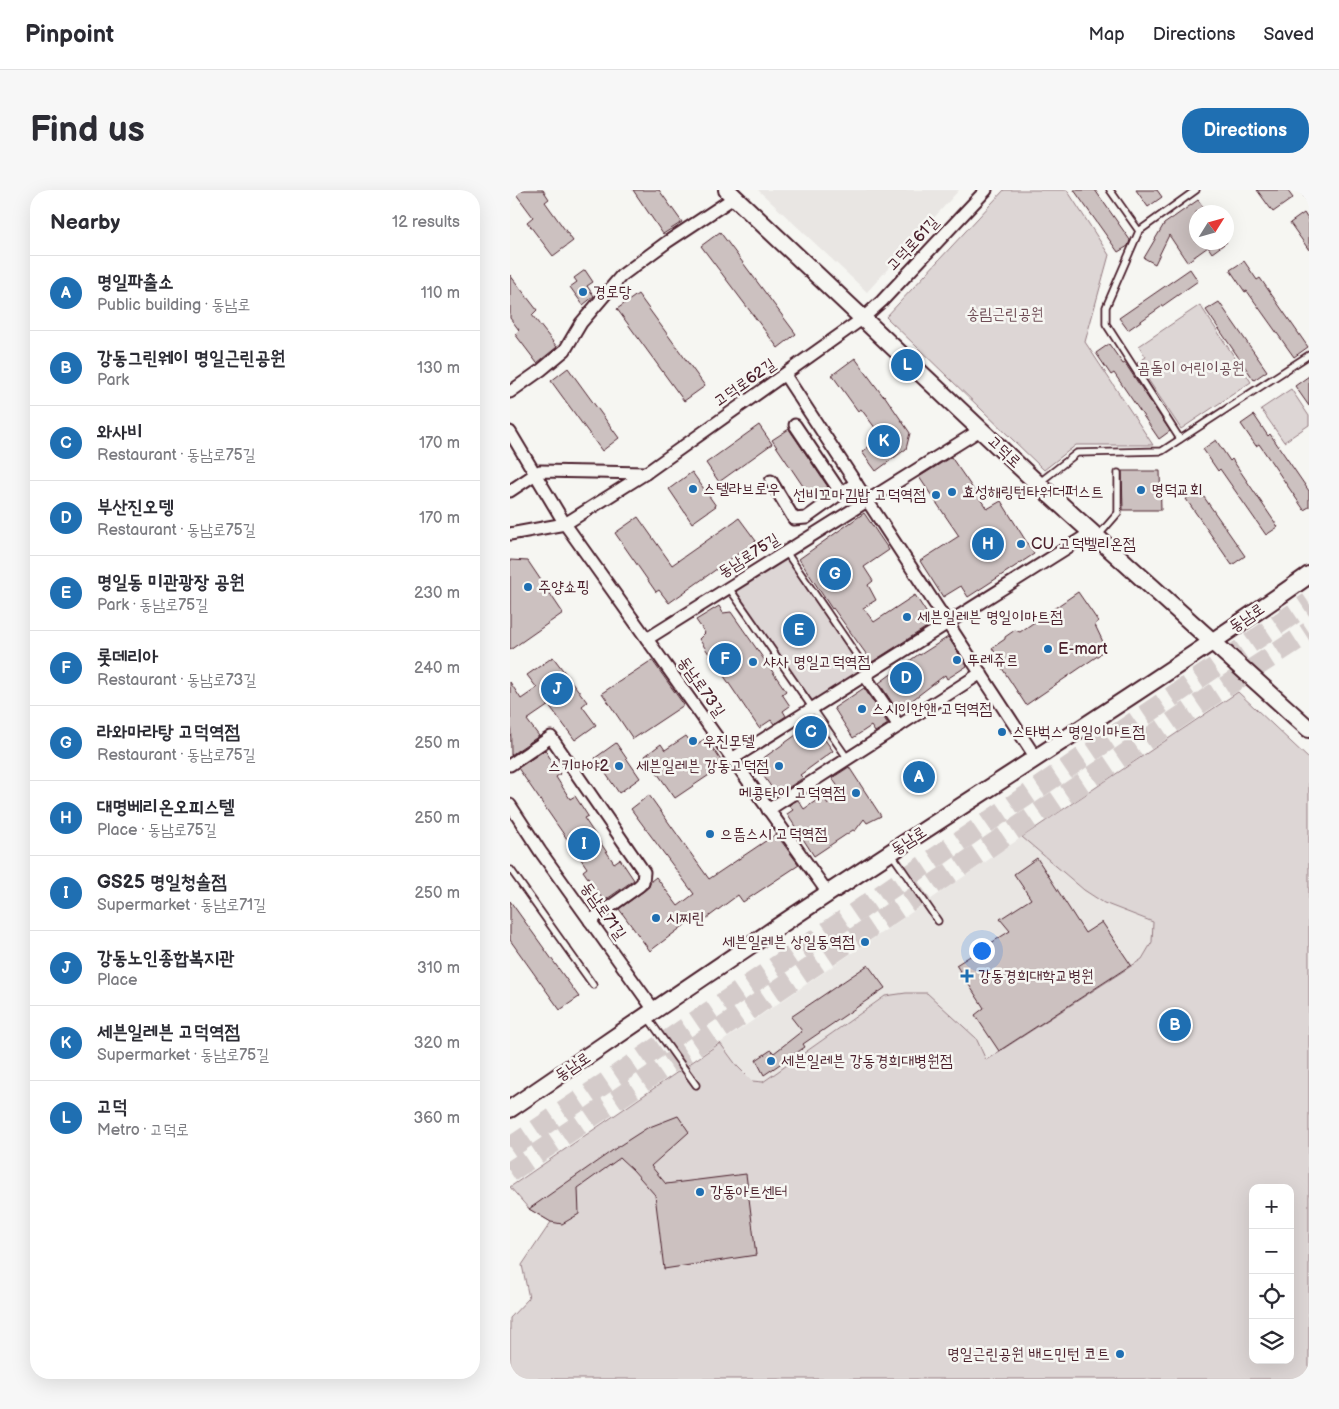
<!DOCTYPE html>
<html lang="en">
<head>
<meta charset="utf-8">
<style>
  body { margin:0; font-family:"Balsamiq Sans","Poor Story",sans-serif; background:#f7f7f7; color:#2b2b33 }
  .controls { position:absolute; right:15px; bottom:15px; display:grid; overflow:hidden; border-radius:10px; box-shadow:0 5px 20px #0002 }
  .controls button { width:45px; height:45px; display:grid; place-items:center; padding:0; border:0; border-bottom:1px solid #e1e1e2; background:#fff; color:#2b2b33; font:25px sans-serif }
  .compass { position:absolute; left:679px; top:15px; width:45px; height:45px; border-radius:50%; background:#fff; box-shadow:0 5px 20px #0002; rotate:53deg }
  .you { position:absolute; left:471px; top:760px; width:18px; height:18px; margin:-12px; border:4px solid #fff; border-radius:50%; background:#1a73e8; box-shadow:0 0 0 8px #1a73e833 }
  .badge { display:grid; place-items:center; width:32px; height:32px; border-radius:50%; background:#1f6fb2; color:#fff; font-size:16px; font-weight:700 }
  .pin { position:absolute; translate:-50% -50%; border:2px solid #fff; box-shadow:0 1px 5px #0006 }
  .list { margin:0; padding:0; list-style:none }
  h2 { display:flex; justify-content:space-between; align-items:center; height:65px; margin:0; padding:0 20px; font-size:21px }
  h2 small { font-size:16px; font-weight:400; color:#7c7c81 }
  .list li { display:grid; grid-template-columns:32px 1fr auto; gap:15px; align-items:center; box-sizing:border-box; height:75px; padding:0 20px; border-top:1px solid #e1e1e2 }
  .list b { display:block; font-size:19px; white-space:nowrap }
  .list p { margin:0; font-size:16px; white-space:nowrap; color:#7c7c81 }
  .list em { font-size:16px; font-style:normal; color:#7c7c81 }
  .icon { flex:none; width:28px; height:28px; fill:none; stroke:currentColor; stroke-width:2; stroke-linecap:round; stroke-linejoin:round }
  .map { position:relative; flex:none; width:799px; height:1189px; overflow:hidden; border-radius:20px }
  header { display:flex; align-items:center; gap:30px; box-sizing:border-box; height:70px; padding:0 25px; background:#fff; border-bottom:1px solid #e1e1e2 }
  header strong { font-size:24px }
  nav { display:flex; gap:28px; margin-inline-start:auto; font-size:18px }
  .intro { display:flex; align-items:center; justify-content:space-between; box-sizing:border-box; height:120px; padding:0 30px }
  h1 { margin:0; font-size:35px }
  .button { padding:12px 22px; border-radius:20px; background:#1f6fb2; color:#fff; font-size:18px; font-weight:700 }
  main { display:flex; gap:30px; padding:0 30px }
  aside { flex:1; background:#fff; border-radius:20px; box-shadow:0 5px 20px #0002 }
  .map>svg:first-child { display:block }
  .built { fill:#e9e6e3 }
  .green { fill:#ddd6d5; stroke:#947a80; fill-rule:evenodd }
  .building { fill:#ccc1c0; stroke:#4a1f2b }
  .lines { fill:none; stroke-linecap:round; stroke-linejoin:round }
  .highway-tunnel { stroke:#d4cbca; stroke-width:21; stroke-dasharray:21 11; stroke-linecap:butt }
  .lane-casing { stroke:#4a1f2b; stroke-width:9 }
  .street-casing { stroke:#4a1f2b; stroke-width:15 }
  .secondary-casing { stroke:#4a1f2b; stroke-width:20 }
  .lane { stroke:#f6f6f2; stroke-width:5.5 }
  .street { stroke:#f6f6f2; stroke-width:11 }
  .secondary { stroke:#f6f6f2; stroke-width:16 }
  .poi-dot { fill:#1f6fb2; stroke:#f6f6f2; stroke-width:2 }
  .labels { text-anchor:middle; dominant-baseline:central; stroke-width:5; stroke-linejoin:round; paint-order:stroke }
  .street-label { font-size:16px; fill:#4a1f2b; stroke:#f6f6f2 }
  .poi-label { font-size:16px; fill:#4a1f2b; stroke:#f6f6f2; text-anchor:start }
  .park-label { font-size:16px; fill:#6f4d56; stroke:#f6f6f2 }
</style>
</head>
<body>
<header>
<strong>Pinpoint</strong>
<nav><a>Map</a><a>Directions</a><a>Saved</a></nav>
</header>
<div class="intro"><h1>Find us</h1><a class="button">Directions</a></div>
<main>
<aside>
<h2>Nearby<small>12 results</small></h2>
<ul class="list">
<li><span class="badge">A</span><div><b>명일파출소</b><p>Public building · 동남로</p></div><em>110 m</em></li>
<li><span class="badge">B</span><div><b>강동그린웨이 명일근린공원</b><p>Park</p></div><em>130 m</em></li>
<li><span class="badge">C</span><div><b>와사비</b><p>Restaurant · 동남로75길</p></div><em>170 m</em></li>
<li><span class="badge">D</span><div><b>부산진오뎅</b><p>Restaurant · 동남로75길</p></div><em>170 m</em></li>
<li><span class="badge">E</span><div><b>명일동 미관광장 공원</b><p>Park · 동남로75길</p></div><em>230 m</em></li>
<li><span class="badge">F</span><div><b>롯데리아</b><p>Restaurant · 동남로73길</p></div><em>240 m</em></li>
<li><span class="badge">G</span><div><b>라와마라탕 고덕역점</b><p>Restaurant · 동남로75길</p></div><em>250 m</em></li>
<li><span class="badge">H</span><div><b>대명베리온오피스텔</b><p>Place · 동남로75길</p></div><em>250 m</em></li>
<li><span class="badge">I</span><div><b>GS25 명일청솔점</b><p>Supermarket · 동남로71길</p></div><em>250 m</em></li>
<li><span class="badge">J</span><div><b>강동노인종합복지관</b><p>Place</p></div><em>310 m</em></li>
<li><span class="badge">K</span><div><b>세븐일레븐 고덕역점</b><p>Supermarket · 동남로75길</p></div><em>320 m</em></li>
<li><span class="badge">L</span><div><b>고덕</b><p>Metro · 고덕로</p></div><em>360 m</em></li>
</ul>
</aside>
<div class="map">
<svg width="799" height="1189" viewBox="0 0 799 1189">
  <rect width="100%" height="100%" fill="#f6f6f2"/>
  <filter id="ink" filterUnits="userSpaceOnUse"><feTurbulence type="fractalNoise" baseFrequency=".02" numOctaves="2"/><feDisplacementMap in="SourceGraphic" scale="10" xChannelSelector="R" yChannelSelector="G"/><feConvolveMatrix kernelMatrix="1 2 1 2 8 2 1 2 1" color-interpolation-filters="sRGB"/></filter>
  <g filter="url(#ink)">
    <!-- built -->
    <g class="built">
      <path d="M248 0H449L357 102Z"/>
      <path d="M512 647 574 700 594 713 643 732 642 752 632 769 476 870 466 848 374 806 253 892 242 891 227 876 210 853Z"/>
    </g>
    <!-- green -->
    <g class="green">
      <path d="M494 0H557L599 65 575 152 643 255H566L534 280 376 127Z"/>
      <path d="M690 115 741 192 671 239 627 173 636 167 629 156Z"/>
      <path d="M781 199 799 226V235L774 252 751 219Z"/>
      <path d="M275 367 353 481 304 513 225 399Z"/>
      <path d="M728 502 799 569V1189H0V1128L19 1108 12 1075 41 1032 19 1019 0 997 210 853 227 876 242 891 253 892 375 806 396 803H417L466 848 476 870 632 769 642 752 643 732 594 713 574 700 512 647ZM743 998H780V1170H743Z"/>
    </g>
    <!-- building -->
    <g class="building">
      <path d="M3 0H33L39 9 35 12 63 51 43 66 17 32 23 27Z"/>
      <path d="M123 0H149L172 32 153 44Z"/>
      <path d="M564 0H585L620 50 618 56 608 62Z"/>
      <path d="M626 0H647L652 7 638 17Z"/>
      <path d="M747 0H777L783 8 763 22Z"/>
      <path d="M688 10 697 22H686V52H717L702 63 698 57 677 72 659 45 645 74 634 68 654 34Z"/>
      <path d="M794 23 799 31V60L780 33Z"/>
      <path d="M210 42 286 144 268 158 191 56Z"/>
      <path d="M734 71 747 90 750 88 798 157 784 167 737 101 735 102 720 80Z"/>
      <path d="M680 79 688 91 618 140 609 128Z"/>
      <path d="M75 80 83 92 77 96 84 106 73 115 60 97 67 92 64 88Z"/>
      <path d="M0 85 27 120 22 125 47 157 27 173 5 144 9 140 0 128Z"/>
      <path d="M128 104 195 196 174 211 107 119Z"/>
      <path d="M709 112 757 181 744 190 696 120Z"/>
      <path d="M599 154 613 174 615 173 660 241 649 249 604 183 601 185 586 163Z"/>
      <path d="M345 168 373 206 374 205 400 243 396 259 366 281 352 262 372 247 351 219 348 221 322 185Z"/>
      <path d="M58 178 109 248 92 261 41 191Z"/>
      <path d="M799 186V216L785 196Z"/>
      <path d="M744 225 758 246 760 244 799 301V317L794 320 749 254 746 256 731 234Z"/>
      <path d="M249 235 262 254 209 292 196 273Z"/>
      <path d="M279 239 318 297 301 308 262 250Z"/>
      <path d="M706 250 720 271 722 269 768 337 756 345 710 279 708 281 693 259Z"/>
      <path d="M441 267 477 319 491 311 524 364 458 407 451 396 433 407 410 371 449 346 409 287Z"/>
      <path d="M612 281H650L651 320H613Z"/>
      <path d="M182 282 206 316 182 333 159 299Z"/>
      <path d="M689 300 735 366 722 375 676 309Z"/>
      <path d="M354 323 379 360 354 377 363 391 358 395 366 410 353 418 364 432 405 405 423 433 362 472 323 418 322 419 289 369Z"/>
      <path d="M128 327 162 375 229 328 246 351 159 413 149 400 146 402 105 343Z"/>
      <path d="M0 370 18 371 53 423 0 460Z"/>
      <path d="M568 402 588 431 585 435 594 454 592 461 589 465 516 515 484 466 486 464 482 458 495 449V447L505 440 510 442Z"/>
      <path d="M209 416 213 423 221 422 276 501 272 504 280 516 273 521 276 526 264 534 261 530 249 538 189 449 195 443 186 430Z"/>
      <path d="M438 447 457 476 437 489 435 485 388 521 369 493 409 464 410 465Z"/>
      <path d="M43 467 77 512 72 516 86 535 65 550 39 515 17 530 29 546 1 565 0 492 11 509 27 498 17 485Z"/>
      <path d="M142 470 174 515 123 549 92 503Z"/>
      <path d="M354 498 378 534 365 542 361 536 343 548 324 518Z"/>
      <path d="M303 533 323 561 290 585 293 588 267 605 245 574Z"/>
      <path d="M176 546 184 556 196 548 214 575 165 608 135 566 151 554 155 560Z"/>
      <path d="M106 553 130 588 109 603 85 568Z"/>
      <path d="M35 560 50 584 46 587 60 609 65 606 78 626 74 628 104 673 110 669 124 690 94 711 73 681 77 678 8 578Z"/>
      <path d="M411 576 420 590 408 599 398 585Z"/>
      <path d="M339 577 371 626 357 633 354 629 345 641 343 640 304 666 277 624 283 620 279 615 288 610 294 619 313 606 318 614 333 604 322 588Z"/>
      <path d="M139 605 199 689 266 644 289 675 233 712 228 705 189 734 184 728 140 761 109 719 134 701 139 697 141 691 146 687 168 716 184 704 121 619Z"/>
      <path d="M527 668 575 743 592 732 621 775 489 861 465 825 474 818 446 775 500 741 490 729 521 709 504 684Z"/>
      <path d="M0 711 69 807 50 820 0 750Z"/>
      <path d="M358 775 375 798 293 854 295 857 254 885 246 870 261 860 264 863 292 841 281 827Z"/>
      <path d="M168 926 179 942 141 976 156 994 236 984 246 1065 154 1079 145 1005 123 980 110 968 68 998 69 1024 52 1034 41 1032 19 1019 109 956 137 938Z"/>
    </g>
    <g class="lines">
      <!-- highway-tunnel -->
      <g class="highway-tunnel">
        <path d="M0 958 799 413"/>
        <path d="M0 982 704 504 799 442"/>
      </g>
      <defs>
        <g id="lane">
          <path d="M600 0 629 41 686 0"/>
          <path d="M795 0 799 6"/>
          <path d="M629 41 596 117V134L670 249"/>
          <path d="M530 292 567 263 652 261 799 165"/>
          <path d="M588 346 608 323V283"/>
          <path d="M276 362 359 483"/>
          <path d="M219 398 338 569"/>
          <path d="M381 663 428 731"/>
          <path d="M1 680 83 795"/>
          <path d="M138 828 186 895"/>
        </g>
        <g id="street">
          <path d="M275 185 526 568"/>
          <path d="M0 202 31 180 55 160 71 133 111 86 157 52 225 7"/>
          <path d="M285 235 331 303 346 293"/>
          <path d="M0 242 55 334 318 703"/>
          <path d="M261 291 284 329 296 328 331 303"/>
          <path d="M0 301 30 281 136 283"/>
          <path d="M0 344 55 334 136 283 352 129 372 111 476 0"/>
          <path d="M137 449 470 240"/>
          <path d="M355 486 389 536"/>
          <path d="M222 569 582 342"/>
          <path d="M0 575 41 547 134 682 133 692 129 696 80 731"/>
          <path d="M0 615 30 661 144 820"/>
          <path d="M258 620 471 483"/>
        </g>
        <g id="secondary">
          <path d="M217 0 528 294 799 539"/>
          <path d="M0 919C113 842 225 764 340 689 493 588 649 491 799 385"/>
        </g>
      </defs>
      <!-- lane casing -->
      <use href="#lane" class="lane-casing"/>
      <!-- street casing -->
      <use href="#street" class="street-casing"/>
      <!-- secondary casing -->
      <use href="#secondary" class="secondary-casing"/>
      <!-- lane -->
      <use href="#lane" class="lane"/>
      <!-- street -->
      <use href="#street" class="street"/>
      <!-- secondary -->
      <use href="#secondary" class="secondary"/>
    </g>
  </g>
  <!-- markers -->
  <g class="poi-dot">
    <circle cx="73" cy="102" r="5"/>
    <circle cx="183" cy="299" r="5"/>
    <circle cx="631" cy="300" r="5"/>
    <circle cx="442" cy="302" r="5"/>
    <circle cx="426" cy="305" r="5"/>
    <circle cx="511" cy="354" r="5"/>
    <circle cx="18" cy="397" r="5"/>
    <circle cx="397" cy="427" r="5"/>
    <circle cx="538" cy="459" r="5"/>
    <circle cx="447" cy="470" r="5"/>
    <circle cx="243" cy="472" r="5"/>
    <circle cx="352" cy="519" r="5"/>
    <circle cx="492" cy="542" r="5"/>
    <circle cx="183" cy="551" r="5"/>
    <circle cx="109" cy="576" r="5"/>
    <circle cx="269" cy="576" r="5"/>
    <circle cx="346" cy="603" r="5"/>
    <circle cx="200" cy="644" r="5"/>
    <circle cx="146" cy="728" r="5"/>
    <circle cx="355" cy="752" r="5"/>
    <path d="M454.5 778.5h5v5h5v5h-5v5h-5v-5h-5v-5h5z"/>
    <circle cx="261" cy="871" r="5"/>
    <circle cx="190" cy="1002" r="5"/>
    <circle cx="610" cy="1164" r="5"/>
  </g>
  <g class="labels">
    <!-- street labels -->
    <g class="street-label">
      <text transform="translate(403 54) rotate(-47)">고덕로61길</text>
      <text transform="translate(235 193) rotate(-35)">고덕로62길</text>
      <text transform="translate(494 262) rotate(43)">고덕로</text>
      <text transform="translate(239 366) rotate(-32)">동남로75길</text>
      <text transform="translate(737 428) rotate(-34)">동남로</text>
      <text transform="translate(191 497) rotate(55)">동남로73길</text>
      <text transform="translate(399 651) rotate(-33)">동남로</text>
      <text transform="translate(93 721) rotate(55)">동남로71길</text>
      <text transform="translate(63 877) rotate(-34)">동남로</text>
    </g>
    <!-- poi labels -->
    <g class="poi-label">
      <text x="83" y="102">경로당</text>
      <text x="193" y="299">스텔라브로우</text>
      <text x="641" y="300">명덕교회</text>
      <text x="452" y="302">효성해링턴타워더퍼스트</text>
      <text x="416" y="305" text-anchor="end">선비꼬마김밥 고덕역점</text>
      <text x="521" y="354">CU 고덕벨리온점</text>
      <text x="28" y="397">주양쇼핑</text>
      <text x="407" y="427">세븐일레븐 명일이마트점</text>
      <text x="548" y="459">E-mart</text>
      <text x="457" y="470">뚜레쥬르</text>
      <text x="253" y="472">샤사 명일고덕역점</text>
      <text x="362" y="519">스시이안앤 고덕역점</text>
      <text x="502" y="542">스타벅스 명일이마트점</text>
      <text x="193" y="551">우진모텔</text>
      <text x="99" y="576" text-anchor="end">스키마야2</text>
      <text x="259" y="576" text-anchor="end">세븐일레븐 강동고덕점</text>
      <text x="336" y="603" text-anchor="end">메콩타이 고덕역점</text>
      <text x="210" y="644">으뜸스시 고덕역점</text>
      <text x="156" y="728">시찌린</text>
      <text x="345" y="752" text-anchor="end">세븐일레븐 상일동역점</text>
      <text x="468" y="786">강동경희대학교병원</text>
      <text x="271" y="871">세븐일레븐 강동경희대병원점</text>
      <text x="200" y="1002">강동아트센터</text>
      <text x="600" y="1164" text-anchor="end">명일근린공원 배드민턴 코트</text>
    </g>
    <!-- park labels -->
    <g class="park-label">
      <text x="495" y="124">송림근린공원</text>
      <text x="681" y="178">곰돌이 어린이공원</text>
    </g>
  </g>
</svg>
<div class="controls">
<button>+</button>
<button>−</button>
<button><svg class="icon" aria-label="locate" viewBox="0 0 24 24"><circle cx="12" cy="12" r="6"/><path d="M12 2v4M12 18v4M2 12h4M18 12h4"/></svg></button>
<button><svg class="icon" aria-label="layers" viewBox="0 0 24 24"><path d="M12 4l9 5-9 5-9-5zM3 14l9 5 9-5"/></svg></button>
</div>
<svg class="compass" viewBox="-18 -18 36 36"><path d="M0-13l5 13h-10z" fill="#e53935"/><path d="M0 13l5-13h-10z" fill="#7c7c81"/></svg>
<div class="you"></div>
<div class="pin badge" style="left:409px;top:587px">A</div>
<div class="pin badge" style="left:665px;top:835px">B</div>
<div class="pin badge" style="left:301px;top:542px">C</div>
<div class="pin badge" style="left:396px;top:488px">D</div>
<div class="pin badge" style="left:289px;top:440px">E</div>
<div class="pin badge" style="left:215px;top:469px">F</div>
<div class="pin badge" style="left:325px;top:384px">G</div>
<div class="pin badge" style="left:478px;top:354px">H</div>
<div class="pin badge" style="left:74px;top:654px">I</div>
<div class="pin badge" style="left:47px;top:499px">J</div>
<div class="pin badge" style="left:374px;top:251px">K</div>
<div class="pin badge" style="left:397px;top:175px">L</div>
</div>
</main>
</body>
</html>
